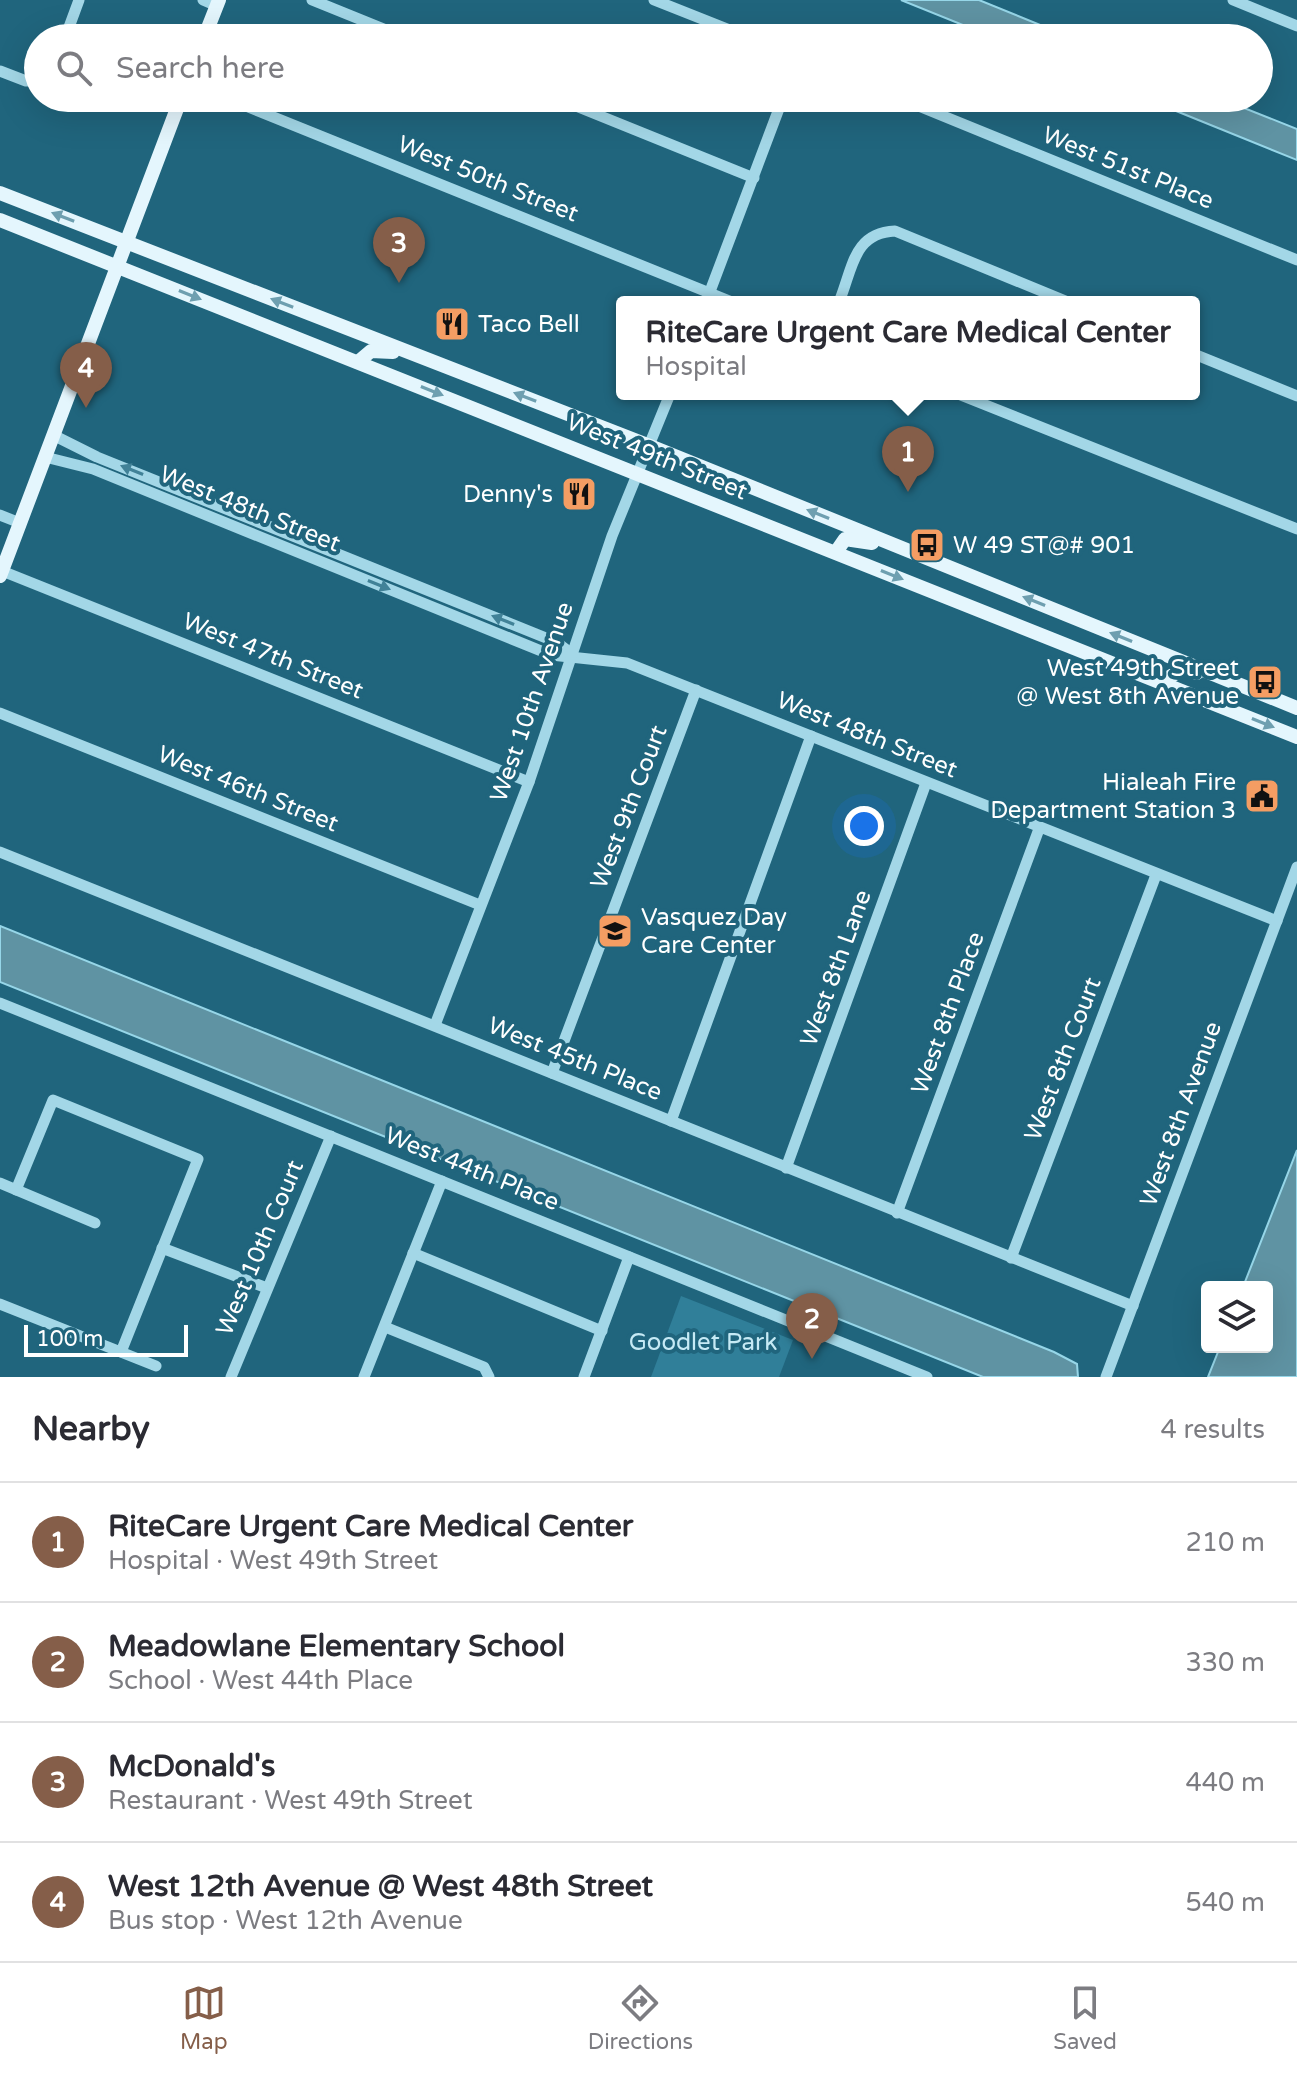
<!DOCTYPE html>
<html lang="en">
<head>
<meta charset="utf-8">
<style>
  body { margin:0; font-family:"Varela Round",sans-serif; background:#f7f7f7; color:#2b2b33 }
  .controls { position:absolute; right:24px; bottom:24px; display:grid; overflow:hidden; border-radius:8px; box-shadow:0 8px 32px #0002 }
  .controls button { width:72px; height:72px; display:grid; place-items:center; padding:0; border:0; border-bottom:2px solid #e1e1e2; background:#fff; color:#2b2b33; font:40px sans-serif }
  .scale { position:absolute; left:24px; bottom:20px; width:164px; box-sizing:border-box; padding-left:8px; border:4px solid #fff; border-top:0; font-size:22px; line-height:28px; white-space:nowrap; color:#fff; -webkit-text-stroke:6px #20657d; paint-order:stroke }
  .you { position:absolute; left:864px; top:826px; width:28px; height:28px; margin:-20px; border:6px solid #fff; border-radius:50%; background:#1a73e8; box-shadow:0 0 0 12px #1a73e833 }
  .badge { display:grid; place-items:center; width:52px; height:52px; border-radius:50%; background:#855e49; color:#fff; font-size:26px; font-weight:700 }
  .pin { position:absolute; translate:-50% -66px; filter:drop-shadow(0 2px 4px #0008) }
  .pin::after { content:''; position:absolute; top:42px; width:28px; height:24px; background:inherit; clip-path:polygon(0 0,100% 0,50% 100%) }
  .popup { position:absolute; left:616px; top:296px; width:584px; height:104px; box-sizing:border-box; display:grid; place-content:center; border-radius:8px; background:#fff; filter:drop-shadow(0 2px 6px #0005); font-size:26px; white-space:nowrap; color:#7c7c81 }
  .popup b { font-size:30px; color:#2b2b33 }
  .popup::after { content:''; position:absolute; left:50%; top:100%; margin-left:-16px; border:16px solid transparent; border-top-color:#fff }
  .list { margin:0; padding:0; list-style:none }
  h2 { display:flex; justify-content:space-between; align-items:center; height:104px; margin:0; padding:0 32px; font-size:34px }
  h2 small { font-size:26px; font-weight:400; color:#7c7c81 }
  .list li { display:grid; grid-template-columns:52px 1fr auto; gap:24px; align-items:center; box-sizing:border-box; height:120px; padding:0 32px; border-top:2px solid #e1e1e2 }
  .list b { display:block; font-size:30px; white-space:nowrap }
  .list p { margin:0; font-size:26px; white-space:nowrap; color:#7c7c81 }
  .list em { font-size:26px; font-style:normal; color:#7c7c81 }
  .icon { flex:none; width:44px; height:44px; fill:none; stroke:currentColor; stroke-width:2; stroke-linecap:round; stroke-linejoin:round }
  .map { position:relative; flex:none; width:1297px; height:1377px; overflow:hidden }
  .search { position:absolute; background:#fff; box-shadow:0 8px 32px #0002; left:24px; right:24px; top:24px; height:88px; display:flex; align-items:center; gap:20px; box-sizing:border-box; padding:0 28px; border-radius:44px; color:#7c7c81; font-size:30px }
  .sheet { height:584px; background:#fff }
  nav { display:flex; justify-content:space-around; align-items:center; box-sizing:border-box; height:112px; border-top:2px solid #e1e1e2; background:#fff; font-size:22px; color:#7c7c81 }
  nav a { display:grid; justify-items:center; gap:4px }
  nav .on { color:#855e49 }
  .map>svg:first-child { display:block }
  .green { fill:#307f99 }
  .water { fill:#5f93a3; stroke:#96d6e8; stroke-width:2 }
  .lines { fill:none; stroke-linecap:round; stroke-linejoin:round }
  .minor { stroke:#a3d7e7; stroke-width:11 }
  .major { stroke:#e4f6fd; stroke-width:14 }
  .oneway { fill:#6e9fb0 }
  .oneway2 { fill:#418298 }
  .labels { text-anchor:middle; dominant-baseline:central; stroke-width:8; stroke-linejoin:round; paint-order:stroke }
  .street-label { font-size:24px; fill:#fff; stroke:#20657d }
  .poi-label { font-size:24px; fill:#fff; stroke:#20657d; text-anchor:start }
  .park-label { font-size:24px; fill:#c6eaf5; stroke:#20657d }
</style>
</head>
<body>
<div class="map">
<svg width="1297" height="1377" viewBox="0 0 1297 1377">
  <rect width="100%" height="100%" fill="#20657d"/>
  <!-- green -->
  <path class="green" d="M681 1296 793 1340 779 1377H651Z"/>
  <!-- water -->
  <g class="water">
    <path d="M901 0H979L1072 38H995Z"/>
    <path d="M1144 98H1219L1297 129V160Z"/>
    <path d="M0 926 1054 1352 1077 1364 1078 1377H983L0 982Z"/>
    <path d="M1297 1150V1377H1208L1220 1347H1267V1287H1243Z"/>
  </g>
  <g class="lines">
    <!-- minor -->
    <g class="minor">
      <path d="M203 0 217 6"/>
      <path d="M312 0 406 38"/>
      <path d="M654 0 750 38"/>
      <path d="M1233 0 1297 26"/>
      <path d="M65 38 79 0"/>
      <path d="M0 71 26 81H38"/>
      <path d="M226 98 732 302"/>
      <path d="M556 98 754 178"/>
      <path d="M899 98 1297 260"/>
      <path d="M706 302 783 98"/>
      <path d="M839 302C853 268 853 233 895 231L1068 302"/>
      <path d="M1194 354 1297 396"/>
      <path d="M958 394 1297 529"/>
      <path d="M53 435 97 457 556 642 572 654"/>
      <path d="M45 457 93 469 551 655 627 663 1277 921"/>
      <path d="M0 515 20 523"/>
      <path d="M2 571 529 782"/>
      <path d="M0 713 480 905"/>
      <path d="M0 852 1133 1306"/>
      <path d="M0 1003 927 1377"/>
      <path d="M435 1025 529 782 612 536 670 394"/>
      <path d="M552 1073 696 690"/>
      <path d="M671 1121 811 736"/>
      <path d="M786 1168 926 783"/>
      <path d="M0 1183 95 1223"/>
      <path d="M16 1190 53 1100 198 1159 121 1352"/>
      <path d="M897 1213 1039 829"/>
      <path d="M162 1248 267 1288"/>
      <path d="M413 1253 602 1331"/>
      <path d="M1011 1258 1156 875"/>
      <path d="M0 1304 156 1366"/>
      <path d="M385 1327 484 1367 489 1377"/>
      <path d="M231 1377 331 1136"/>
      <path d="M364 1377 442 1181"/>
      <path d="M584 1377 629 1257"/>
      <path d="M1106 1377 1297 867"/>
    </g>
    <!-- major -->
    <g class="major">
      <path d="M204 38 219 0"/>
      <path d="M0 193 650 446 1297 708"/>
      <path d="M0 220 1297 737"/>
      <path d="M358 362 371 351 393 352"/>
      <path d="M836 552 845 539 872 543"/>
      <path d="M0 576 181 98"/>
      <path d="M1161 682 1183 669 1197 673"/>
    </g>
  </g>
  <!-- one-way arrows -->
  <defs><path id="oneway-solid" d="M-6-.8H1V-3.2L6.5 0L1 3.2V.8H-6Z" transform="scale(2)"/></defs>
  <g class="oneway">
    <use href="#oneway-solid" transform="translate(63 217) rotate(-159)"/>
    <use href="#oneway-solid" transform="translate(190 295) rotate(22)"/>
    <use href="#oneway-solid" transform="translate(282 303) rotate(-159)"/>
    <use href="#oneway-solid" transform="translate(432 391) rotate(22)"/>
    <use href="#oneway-solid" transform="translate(525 397) rotate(-159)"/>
    <use href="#oneway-solid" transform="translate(818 514) rotate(-158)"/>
    <use href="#oneway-solid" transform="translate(892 575) rotate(22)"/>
    <use href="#oneway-solid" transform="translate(1034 601) rotate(-158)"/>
    <use href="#oneway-solid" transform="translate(1121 637) rotate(-158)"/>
    <use href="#oneway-solid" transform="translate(1263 723) rotate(22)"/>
  </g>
  <g class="oneway2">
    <use href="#oneway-solid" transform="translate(132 470) rotate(-158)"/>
    <use href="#oneway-solid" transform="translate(379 585) rotate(22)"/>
    <use href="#oneway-solid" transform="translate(503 620) rotate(-158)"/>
  </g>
  <!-- icons -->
  <defs>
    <symbol id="restaurant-square" viewBox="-11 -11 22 22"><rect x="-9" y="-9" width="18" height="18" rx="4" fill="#f49d63" stroke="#20657d"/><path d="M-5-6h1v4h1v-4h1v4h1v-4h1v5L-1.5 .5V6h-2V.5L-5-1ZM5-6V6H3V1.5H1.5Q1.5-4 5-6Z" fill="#111"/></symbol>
    <symbol id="bus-square" viewBox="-11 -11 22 22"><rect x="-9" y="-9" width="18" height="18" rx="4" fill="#f49d63" stroke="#20657d"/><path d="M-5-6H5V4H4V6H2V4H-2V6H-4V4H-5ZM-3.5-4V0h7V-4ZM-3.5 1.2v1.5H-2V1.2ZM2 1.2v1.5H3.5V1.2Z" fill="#111"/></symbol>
    <symbol id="civic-square" viewBox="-11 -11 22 22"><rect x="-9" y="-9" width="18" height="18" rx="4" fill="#f49d63" stroke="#20657d"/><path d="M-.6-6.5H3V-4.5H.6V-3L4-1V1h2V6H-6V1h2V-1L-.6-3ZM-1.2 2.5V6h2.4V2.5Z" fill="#111"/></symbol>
    <symbol id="school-square" viewBox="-11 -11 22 22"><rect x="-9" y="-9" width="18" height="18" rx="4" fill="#f49d63" stroke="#20657d"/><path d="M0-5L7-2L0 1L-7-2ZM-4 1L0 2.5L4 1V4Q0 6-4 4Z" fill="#111"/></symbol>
  </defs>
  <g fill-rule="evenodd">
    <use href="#restaurant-square" x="432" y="304" width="40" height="40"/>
    <use href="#restaurant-square" x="559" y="474" width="40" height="40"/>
    <use href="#bus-square" x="907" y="525" width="40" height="40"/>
    <use href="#bus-square" x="1245" y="662" width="40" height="40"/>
    <use href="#civic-square" x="1242" y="776" width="40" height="40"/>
    <use href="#school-square" x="595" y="911" width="40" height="40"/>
  </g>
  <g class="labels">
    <!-- street labels -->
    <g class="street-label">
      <text transform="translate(1128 168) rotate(22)">West 51st Place</text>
      <text transform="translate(488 179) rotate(22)">West 50th Street</text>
      <text transform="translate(657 457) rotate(22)">West 49th Street</text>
      <text transform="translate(250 509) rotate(22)">West 48th Street</text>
      <text transform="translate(273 656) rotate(22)">West 47th Street</text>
      <text transform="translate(532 702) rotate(-71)">West 10th Avenue</text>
      <text transform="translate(867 735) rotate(22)">West 48th Street</text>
      <text transform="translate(248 789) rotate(22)">West 46th Street</text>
      <text transform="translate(629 807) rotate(-69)">West 9th Court</text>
      <text transform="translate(836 968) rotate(-70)">West 8th Lane</text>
      <text transform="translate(948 1013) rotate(-70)">West 8th Place</text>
      <text transform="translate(575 1059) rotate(22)">West 45th Place</text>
      <text transform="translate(1063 1059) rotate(-69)">West 8th Court</text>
      <text transform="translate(1181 1114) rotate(-70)">West 8th Avenue</text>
      <text transform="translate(472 1169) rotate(22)">West 44th Place</text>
      <text transform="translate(260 1248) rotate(-67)">West 10th Court</text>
    </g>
    <!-- poi labels -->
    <g class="poi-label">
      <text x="478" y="324">Taco Bell</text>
      <text x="553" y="494" text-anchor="end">Denny's</text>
      <text x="953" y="545">W 49 ST@# 901</text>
      <text x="1239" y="668" text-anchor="end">West 49th Street<tspan x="1239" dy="28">@ West 8th Avenue</tspan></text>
      <text x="1236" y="782" text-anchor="end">Hialeah Fire<tspan x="1236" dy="28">Department Station 3</tspan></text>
      <text x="641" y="917">Vasquez Day<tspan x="641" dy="28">Care Center</tspan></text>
    </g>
    <!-- park labels -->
    <g class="park-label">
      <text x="703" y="1342">Goodlet Park</text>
    </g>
  </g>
</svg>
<div class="controls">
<button><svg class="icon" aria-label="layers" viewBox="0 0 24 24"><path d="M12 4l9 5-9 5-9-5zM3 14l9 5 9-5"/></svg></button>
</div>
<div class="scale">100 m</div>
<div class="you"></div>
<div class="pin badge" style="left:908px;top:492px">1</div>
<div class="popup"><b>RiteCare Urgent Care Medical Center</b>Hospital</div>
<div class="pin badge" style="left:812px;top:1359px">2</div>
<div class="pin badge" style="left:399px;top:283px">3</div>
<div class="pin badge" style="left:86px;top:408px">4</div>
<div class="search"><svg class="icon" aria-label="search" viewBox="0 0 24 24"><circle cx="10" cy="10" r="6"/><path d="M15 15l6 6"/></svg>Search here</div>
</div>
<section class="sheet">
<h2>Nearby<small>4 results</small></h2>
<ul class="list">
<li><span class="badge">1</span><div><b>RiteCare Urgent Care Medical Center</b><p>Hospital · West 49th Street</p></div><em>210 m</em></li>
<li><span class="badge">2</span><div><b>Meadowlane Elementary School</b><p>School · West 44th Place</p></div><em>330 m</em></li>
<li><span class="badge">3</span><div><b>McDonald's</b><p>Restaurant · West 49th Street</p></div><em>440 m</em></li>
<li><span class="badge">4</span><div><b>West 12th Avenue @ West 48th Street</b><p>Bus stop · West 12th Avenue</p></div><em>540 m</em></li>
</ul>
</section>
<nav>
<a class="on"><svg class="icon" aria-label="map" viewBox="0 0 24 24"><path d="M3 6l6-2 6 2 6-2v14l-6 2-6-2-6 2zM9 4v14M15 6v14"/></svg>Map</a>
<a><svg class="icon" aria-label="directions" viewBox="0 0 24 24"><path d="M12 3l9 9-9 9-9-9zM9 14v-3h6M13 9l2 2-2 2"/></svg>Directions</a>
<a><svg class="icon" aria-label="saved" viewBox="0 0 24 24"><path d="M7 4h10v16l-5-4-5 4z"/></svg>Saved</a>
</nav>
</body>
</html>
